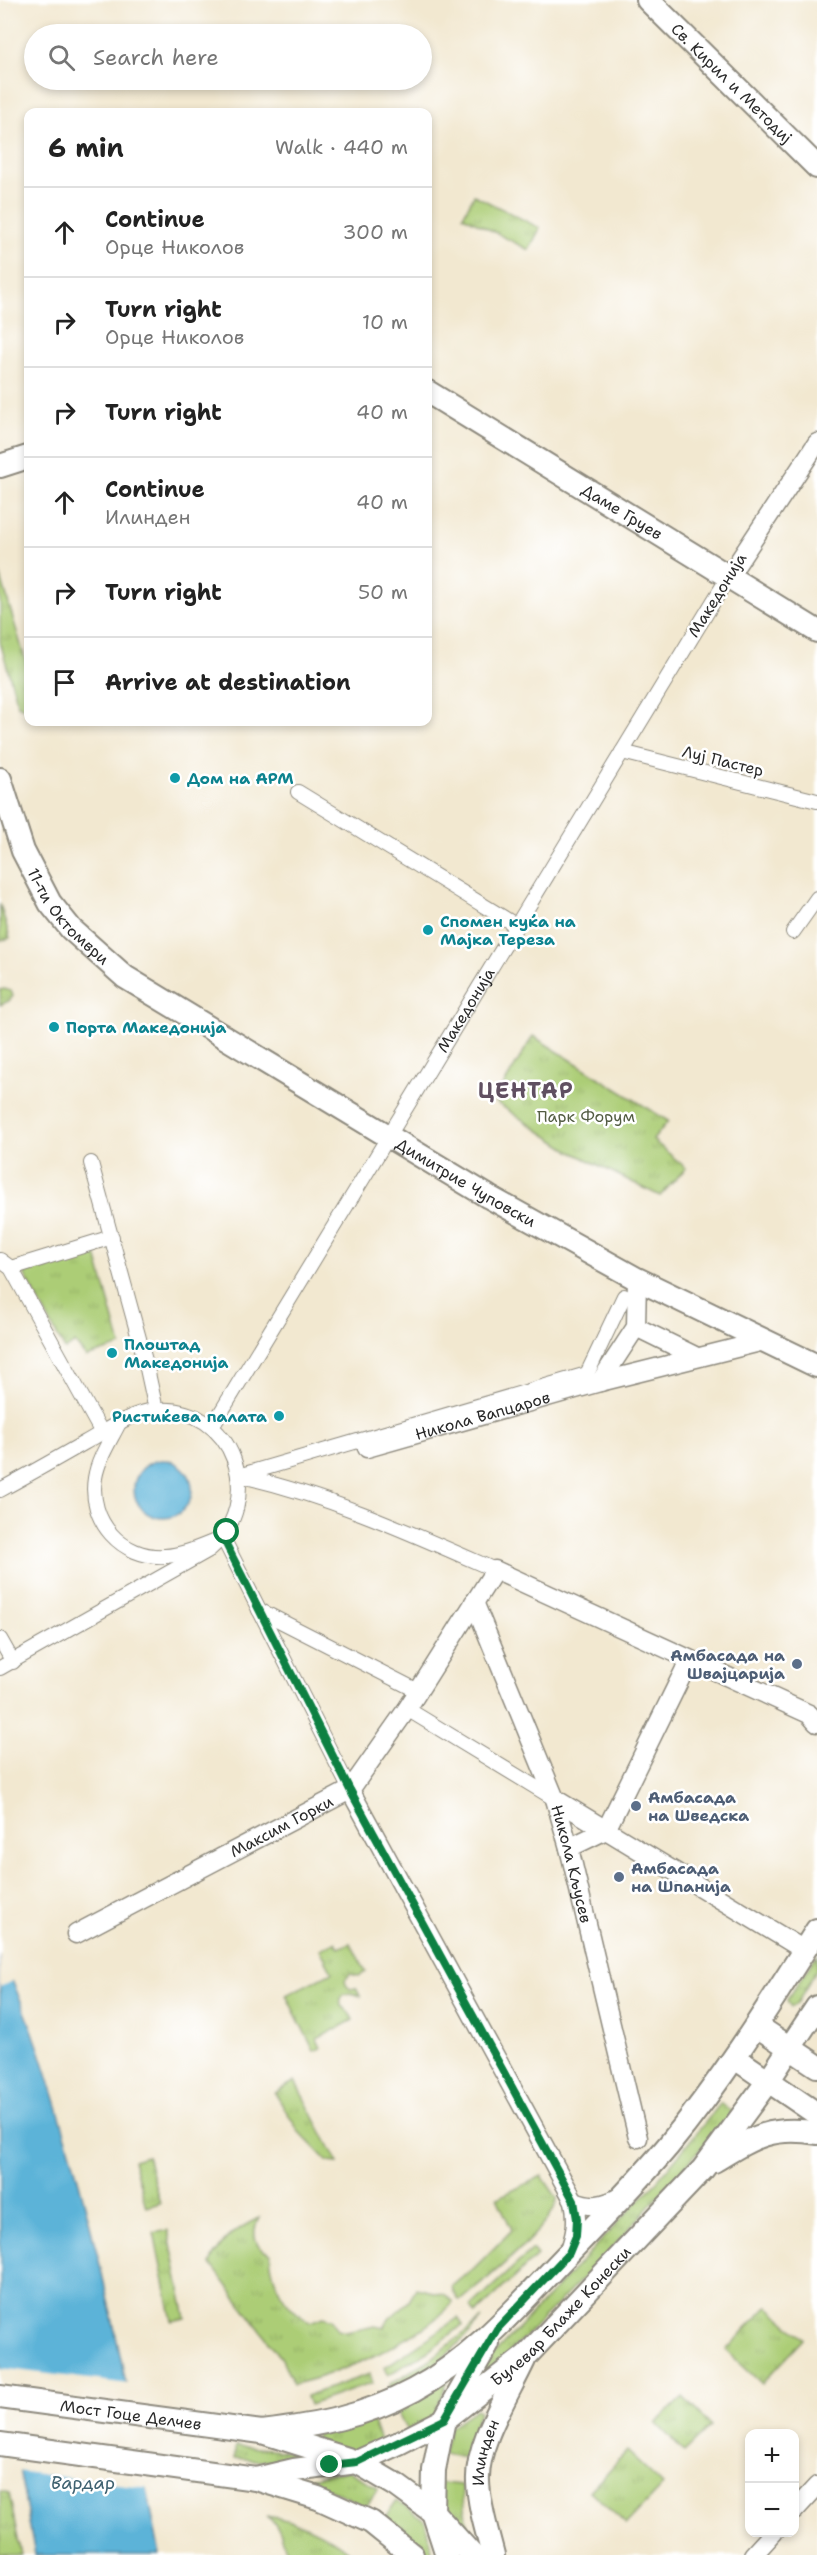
<!DOCTYPE html>
<html lang="en">
<head>
<meta charset="utf-8">
<style>
  body { margin:0; font-family:"Shantell Sans",sans-serif; background:#f2f2f2; color:#222 }
  .controls { position:absolute; right:18px; bottom:18px; display:grid; overflow:hidden; border-radius:12px; box-shadow:0 3px 9px #0003 }
  .controls button { width:54px; height:54px; display:grid; place-items:center; padding:0; border:0; border-bottom:2px solid #e0e0e0; background:#fff; color:#222; font:30px sans-serif }
  .stop { position:absolute; width:18px; height:18px; margin:-14px; border:4px solid #0b8043; border-radius:50%; background:#fff }
  .stop.end { background:#0b8043; border-color:#fff; box-shadow:0 2px 6px #0008 }
  .list { margin:0; padding:0; list-style:none }
  h2 { display:flex; justify-content:space-between; align-items:center; height:78px; margin:0; padding:0 24px; font-size:26px }
  h2 small { font-size:20px; font-weight:400; color:#767676 }
  .list li { display:grid; grid-template-columns:39px 1fr auto; gap:18px; align-items:center; box-sizing:border-box; height:90px; padding:0 24px; border-top:2px solid #e0e0e0 }
  .list b { display:block; font-size:22px; white-space:nowrap }
  .list p { margin:0; font-size:20px; white-space:nowrap; color:#767676 }
  .list em { font-size:20px; font-style:normal; color:#767676 }
  .icon { flex:none; width:33px; height:33px; fill:none; stroke:currentColor; stroke-width:2; stroke-linecap:round; stroke-linejoin:round }
  .map { position:relative; flex:none; width:817px; height:2555px; overflow:hidden }
  .search { position:absolute; background:#fff; box-shadow:0 3px 9px #0003; left:24px; top:24px; width:408px; height:66px; display:flex; align-items:center; gap:15px; box-sizing:border-box; padding:0 21px; border-radius:33px; color:#767676; font-size:22px }
  .panel { position:absolute; background:#fff; box-shadow:0 3px 9px #0003; left:24px; top:108px; width:408px; height:618px; border-radius:12px }
  .map>svg:first-child { display:block }
  .grass { fill:url(#grass-tufts); stroke:#6c7c50; stroke-width:1.5 }
  .water { fill:#5bb3d8; stroke:#436f82; stroke-width:1.5 }
  .pier { fill:#f2e8d0 }
  .lines { fill:none; stroke-linecap:round; stroke-linejoin:round }
  .pedestrian-casing { stroke:#8e8a7e; stroke-width:16 }
  .minor-casing { stroke:#8e8a7e; stroke-width:21 }
  .tertiary-casing { stroke:#8e8a7e; stroke-width:26 }
  .pedestrian { stroke:#fff; stroke-width:14 }
  .minor { stroke:#fff; stroke-width:18 }
  .tertiary { stroke:#fff; stroke-width:22 }
  .route { stroke:#0b8043; stroke-width:8 }
  .culture-dot { fill:#0f9aa8; stroke:#fff; stroke-width:2 }
  .service-dot { fill:#5c6f8a; stroke:#fff; stroke-width:2 }
  .labels { text-anchor:middle; dominant-baseline:central; stroke-width:5; stroke-linejoin:round; paint-order:stroke }
  .street-label { font-size:16px; fill:#2b2b2b; stroke:#fff }
  .culture-label { font-size:16px; font-weight:bold; fill:#0d838f; stroke:#fff; text-anchor:start }
  .park-label { font-size:16px; fill:#525c42; stroke:#fff }
  .service-label { font-size:16px; font-weight:bold; fill:#4e5e75; stroke:#fff; text-anchor:start }
  .water-label { font-size:18px; font-style:italic; fill:#3e6170; stroke:#fff }
  .district-label { font-size:22px; font-weight:bold; letter-spacing:1.5px; fill:#604f61; stroke:#fff }
</style>
</head>
<body>
<div class="map">
<svg width="817" height="2555" viewBox="0 0 817 2555">
  <defs>
    <pattern id="grass-tufts" width="24" height="20" patternUnits="userSpaceOnUse" patternTransform="scale(1.5)"><rect width="24" height="20" fill="#accd76"/><path d="M3 7l-1-3M5 7V3M7 7l1-3M15 17l-1-3M17 17v-4M19 17l1-3" fill="none" stroke="#94b066"/></pattern>
  </defs>
  <rect width="100%" height="100%" fill="#fff"/>
  <filter id="ink" filterUnits="userSpaceOnUse"><feTurbulence type="fractalNoise" baseFrequency=".0167" numOctaves="2"/><feDisplacementMap in="SourceGraphic" scale="12" xChannelSelector="R" yChannelSelector="G"/><feConvolveMatrix kernelMatrix="1 2 1 2 8 2 1 2 1" color-interpolation-filters="sRGB"/></filter>
  <filter id="wash" filterUnits="userSpaceOnUse"><feTurbulence type="fractalNoise" baseFrequency=".008" numOctaves="4" result="noise"/><feDisplacementMap in="SourceGraphic" scale="24" xChannelSelector="R" yChannelSelector="G"/><feGaussianBlur stdDeviation="1.35" result="paint"/><feColorMatrix in="noise" values="0 0 0 0 0 0 0 0 0 0 0 0 0 0 0 0 0 1.4 0 .05"/><feComposite in="paint" operator="in"/></filter>
  <g filter="url(#wash)">
    <rect width="100%" height="100%" fill="#f2e8d0"/>
    <!-- grass -->
    <g class="grass">
      <path d="M474 195 540 228 529 250 463 216Z"/>
      <path d="M0 574 28 669V710L18 705 0 642Z"/>
      <path d="M0 904 10 938 0 941Z"/>
      <path d="M4 989 11 991 13 996 9 1001 0 1005V990Z"/>
      <path d="M533 1036 668 1121 653 1140 686 1168 660 1196 570 1151 494 1101Z"/>
      <path d="M95 1251 121 1346 86 1357 75 1343 65 1350 24 1273Z"/>
      <path d="M335 1942 339 1948 350 1943 366 1972 359 1976 350 1974 345 1980 346 1985 350 1989 356 1988 360 1996C351 1991 338 1992 341 2006L349 2012 353 2020 317 2039 321 2048 314 2051 286 1995 332 1972 320 1949Z"/>
      <path d="M817 1954V1968L797 2004 791 2007 787 2000Z"/>
      <path d="M295 2081 338 2163 328 2162 299 2132 275 2093Z"/>
      <path d="M721 2103 733 2112 605 2256 479 2383 482 2367 658 2180Z"/>
      <path d="M147 2156 160 2203 146 2207 133 2160Z"/>
      <path d="M542 2176 557 2198C557 2223 484 2281 463 2299L459 2300 453 2291 452 2286 465 2275 466 2276 512 2230 497 2198Z"/>
      <path d="M259 2218C251 2233 254 2247 270 2254 272 2284 284 2307 310 2322L323 2317 332 2320 337 2330 346 2332 375 2326 384 2328 389 2319 408 2302 416 2288 443 2294 452 2301 451 2305C416 2341 341 2374 293 2384L282 2359 211 2264C220 2241 237 2228 259 2218Z"/>
      <path d="M168 2230 186 2318 172 2321 154 2233Z"/>
      <path d="M532 2250 537 2256 475 2314 470 2307Z"/>
      <path d="M768 2306 804 2339 762 2384 726 2350Z"/>
      <path d="M458 2318 463 2325 427 2352 388 2375 385 2367Z"/>
      <path d="M482 2319C451 2354 432 2369 390 2392V2384L431 2359Z"/>
      <path d="M370 2374 373 2383 309 2405 306 2396Z"/>
      <path d="M448 2380 434 2417 407 2431 397 2410Z"/>
      <path d="M683 2397 711 2426 684 2452 656 2423Z"/>
      <path d="M476 2409 479 2411 465 2458 443 2454 449 2428Z"/>
      <path d="M372 2421 381 2442 352 2452 317 2443 316 2434 342 2431Z"/>
      <path d="M235 2446 283 2450 300 2456 299 2460 284 2463 235 2458Z"/>
      <path d="M627 2451 663 2485 626 2524 590 2491Z"/>
      <path d="M347 2470 378 2488 366 2507 337 2492 301 2480Z"/>
      <path d="M440 2483 462 2485 464 2509 470 2532 465 2535 441 2512Z"/>
      <path d="M0 2491 9 2493 21 2555H0Z"/>
      <path d="M397 2500 425 2521 433 2555H426L384 2519Z"/>
      <path d="M266 2516C298 2520 328 2534 353 2555H289C281 2540 282 2526 266 2516Z"/>
    </g>
    <!-- water -->
    <g class="water">
      <circle cx="163" cy="1489" r="29"/>
      <path d="M0 1955C31 2016 50 2081 69 2147 108 2281 133 2418 160 2555H35L0 2366Z"/>
    </g>
    <!-- pier -->
    <g class="pier">
      <path d="M0 1952 16 1979 0 1987Z"/>
      <path d="M0 2368 129 2384 150 2488 16 2471 0 2383Z"/>
    </g>
  </g>
  <g filter="url(#ink)">
    <g class="lines">
      <defs>
        <g id="pedestrian">
          <path d="M622 752 817 801"/>
          <path d="M298 792 517 926"/>
          <path d="M793 932 817 898"/>
          <path d="M91 1163 146 1364 156 1410"/>
          <path d="M0 1260 11 1268 102 1433"/>
          <path d="M11 1268 112 1237"/>
          <path d="M119 1423C110 1441 98 1459 95 1478 88 1521 122 1559 165 1556 185 1555 204 1545 223 1538L350 1790"/>
          <path id="s1" d="M212 1427 729 576"/>
          <path d="M238 1476 587 1374 624 1296"/>
          <path d="M241 1476C330 1496 411 1533 495 1570"/>
          <path d="M0 1490C28 1475 56 1459 84 1443 106 1431 129 1413 155 1410 234 1403 268 1502 209 1550L0 1668"/>
          <path d="M259 1610 418 1691"/>
          <path d="M0 1639 13 1662"/>
          <path d="M407 1709 555 1799"/>
        </g>
        <g id="minor">
          <path d="M729 576 817 443"/>
          <path d="M636 1327 697 1357"/>
          <path d="M600 1382 636 1327 637 1279"/>
          <path id="s2" d="M367 1448 600 1382 764 1341"/>
          <path id="s3" d="M474 1602 555 1799 569 1848 638 2138"/>
          <path d="M350 1790 574 2201C578 2220 576 2234 569 2252"/>
          <path d="M555 1799 804 1950"/>
          <path d="M606 1830 686 1667"/>
          <path d="M569 1848 606 1830"/>
          <path id="s4" d="M76 1934 350 1790 407 1709 495 1570 809 1714 817 1723"/>
          <path d="M574 2201C592 2208 603 2206 620 2197"/>
          <path d="M794 2511 817 2486"/>
          <path d="M753 2555 774 2532"/>
        </g>
        <g id="tertiary">
          <path id="s5" d="M648 0 817 167"/>
          <path id="s6" d="M428 392 817 631"/>
          <path d="M0 466 28 457"/>
          <path id="s7" d="M0 779 23 851 50 903 71 929 125 977 489 1197 637 1279 817 1366"/>
          <path d="M757 2026 817 2066"/>
          <path d="M735 2058 817 2114"/>
          <path d="M714 2161C752 2138 771 2125 817 2133"/>
          <path id="s8" d="M0 2397 262 2432 357 2462 396 2485 433 2512 472 2555"/>
          <path d="M262 2432C317 2425 364 2417 414 2390 473 2358 517 2307 563 2259 598 2222 635 2185 668 2146 724 2078 770 2004 817 1930"/>
          <path d="M0 2444 256 2479 318 2498 371 2522 412 2555"/>
          <path id="s9" d="M256 2479 294 2470 357 2462 399 2443 444 2420 526 2356 703 2169 768 2081 817 2007"/>
          <path d="M447 2555 433 2512 434 2470 440 2439 444 2420 488 2343"/>
          <path id="s10" d="M493 2555C487 2531 479 2507 478 2482 476 2443 508 2395 524 2360"/>
        </g>
      </defs>
      <!-- pedestrian casing -->
      <use href="#pedestrian" class="pedestrian-casing"/>
      <!-- minor casing -->
      <use href="#minor" class="minor-casing"/>
      <!-- tertiary casing -->
      <use href="#tertiary" class="tertiary-casing"/>
      <!-- pedestrian -->
      <use href="#pedestrian" class="pedestrian"/>
      <!-- minor -->
      <use href="#minor" class="minor"/>
      <!-- tertiary -->
      <use href="#tertiary" class="tertiary"/>
    </g>
  </g>
  <g class="lines" filter="url(#ink)">
    <!-- route -->
    <path class="route" d="M227 1532 223 1538 350 1790 574 2201 577 2219 576 2236 569 2253 497 2329 444 2420 357 2462 330 2465"/>
  </g>
  <!-- markers -->
  <g class="culture-dot">
    <circle cx="175" cy="778" r="6"/>
    <circle cx="428" cy="930" r="6"/>
    <circle cx="54" cy="1027" r="6"/>
    <circle cx="112" cy="1353" r="6"/>
    <circle cx="279" cy="1416" r="6"/>
  </g>
  <g class="service-dot">
    <circle cx="797" cy="1664" r="6"/>
    <circle cx="636" cy="1806" r="6"/>
    <circle cx="619" cy="1877" r="6"/>
  </g>
  <g class="labels">
    <!-- street labels -->
    <g class="street-label">
      <text stroke="none"><textPath href="#s5" startOffset="118">Св. Кирил и Методиј</textPath></text>
      <text stroke="none"><textPath href="#s6" startOffset="228">Даме Груев</textPath></text>
      <text transform="translate(717 595) rotate(-58)">Македонија</text>
      <text transform="translate(723 761) rotate(14)">Луј Пастер</text>
      <text stroke="none"><textPath href="#s7" startOffset="156">11-ти Октомври</textPath></text>
      <text stroke="none"><textPath href="#s1" startOffset="488">Македонија</textPath></text>
      <text stroke="none"><textPath href="#s7" startOffset="638">Димитрие Чуповски</textPath></text>
      <text stroke="none"><textPath href="#s2" startOffset="120">Никола Вапцаров</textPath></text>
      <text stroke="none"><textPath href="#s4" startOffset="232">Максим Горки</textPath></text>
      <text stroke="none"><textPath href="#s3" startOffset="280">Никола Кљусев</textPath></text>
      <text stroke="none"><textPath href="#s9" startOffset="356">Булевар Блаже Конески</textPath></text>
      <text stroke="none"><textPath href="#s8" startOffset="132">Мост Гоце Делчев</textPath></text>
      <text stroke="none"><textPath href="#s10" startOffset="105">Илинден</textPath></text>
    </g>
    <!-- culture labels -->
    <g class="culture-label">
      <text x="187" y="778">Дом на АРМ</text>
      <text x="440" y="921">Спомен куќа на<tspan x="440" dy="18">Мајка Тереза</tspan></text>
      <text x="66" y="1027">Порта Македонија</text>
      <text x="124" y="1344">Плоштад<tspan x="124" dy="18">Македонија</tspan></text>
      <text x="267" y="1416" text-anchor="end">Ристиќева палата</text>
    </g>
    <!-- park labels -->
    <g class="park-label">
      <text x="586" y="1116">Парк Форум</text>
    </g>
    <!-- service labels -->
    <g class="service-label">
      <text x="785" y="1655" text-anchor="end">Амбасада на<tspan x="785" dy="18">Швајцарија</tspan></text>
      <text x="648" y="1797">Амбасада<tspan x="648" dy="18">на Шведска</tspan></text>
      <text x="631" y="1868">Амбасада<tspan x="631" dy="18">на Шпанија</tspan></text>
    </g>
    <!-- water labels -->
    <g class="water-label">
      <text x="83" y="2483">Вардар</text>
    </g>
    <!-- district labels -->
    <g class="district-label">
      <text x="526" y="1090">ЦЕНТАР</text>
    </g>
  </g>
</svg>
<div class="controls">
<button>+</button>
<button>−</button>
</div>
<div class="stop" style="left:227px;top:1532px"></div>
<div class="stop end" style="left:330px;top:2465px"></div>
<div class="search"><svg class="icon" aria-label="search" viewBox="0 0 24 24"><circle cx="10" cy="10" r="6"/><path d="M15 15l6 6"/></svg>Search here</div>
<section class="panel">
<h2>6 min<small>Walk · 440 m</small></h2>
<ul class="list">
<li><svg class="icon" aria-label="ahead" viewBox="0 0 24 24"><path d="M12 20V5M6 11l6-6 6 6"/></svg><div><b>Continue</b><p>Орце Николов</p></div><em>300 m</em></li>
<li><svg class="icon" aria-label="right" viewBox="0 0 24 24"><path d="M7 20v-9h11M14 6l5 5-5 5"/></svg><div><b>Turn right</b><p>Орце Николов</p></div><em>10 m</em></li>
<li><svg class="icon" aria-label="right" viewBox="0 0 24 24"><path d="M7 20v-9h11M14 6l5 5-5 5"/></svg><div><b>Turn right</b></div><em>40 m</em></li>
<li><svg class="icon" aria-label="ahead" viewBox="0 0 24 24"><path d="M12 20V5M6 11l6-6 6 6"/></svg><div><b>Continue</b><p>Илинден</p></div><em>40 m</em></li>
<li><svg class="icon" aria-label="right" viewBox="0 0 24 24"><path d="M7 20v-9h11M14 6l5 5-5 5"/></svg><div><b>Turn right</b></div><em>50 m</em></li>
<li><svg class="icon" aria-label="arrive" viewBox="0 0 24 24"><path d="M6 21V4h12l-3 4 3 4H6"/></svg><div><b>Arrive at destination</b></div></li>
</ul>
</section>
</div>
</body>
</html>
